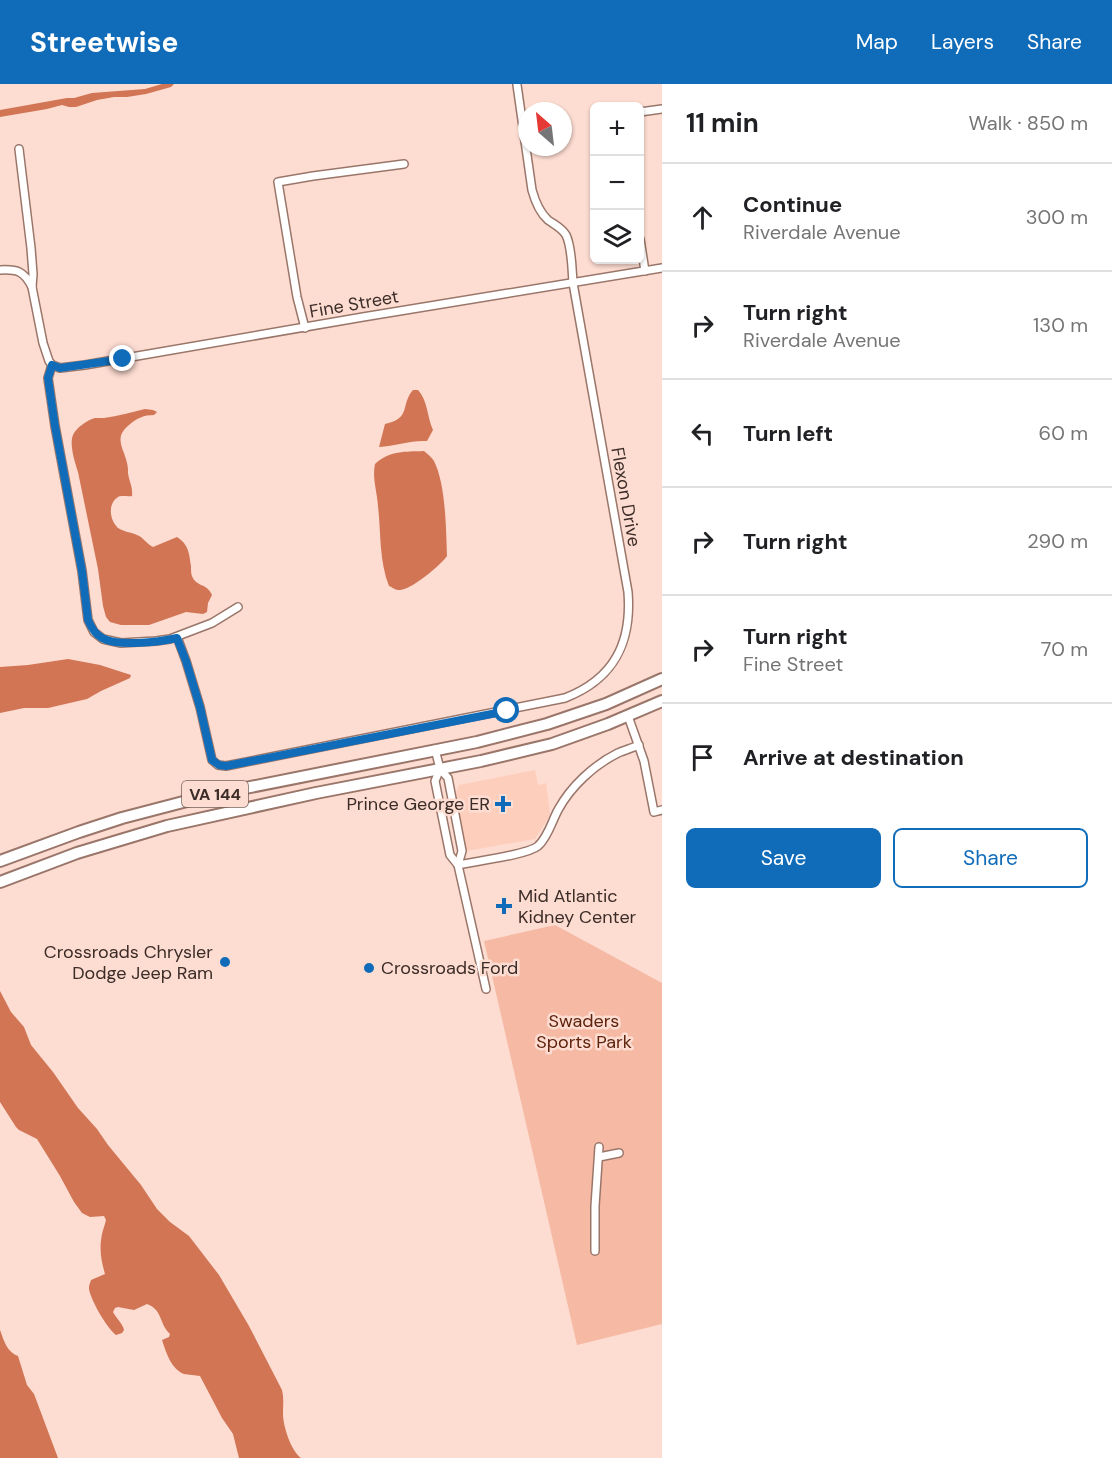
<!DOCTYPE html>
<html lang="en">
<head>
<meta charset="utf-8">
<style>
  body { margin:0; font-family:"DM Sans",sans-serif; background:#f6f6f6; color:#202124 }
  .controls { position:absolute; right:18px; top:18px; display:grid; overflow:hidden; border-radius:9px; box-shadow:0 2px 4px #0004 }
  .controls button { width:54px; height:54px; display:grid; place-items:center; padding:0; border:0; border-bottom:2px solid #e0e0e0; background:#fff; color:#202124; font:30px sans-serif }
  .compass { position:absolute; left:518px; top:18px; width:54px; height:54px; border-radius:50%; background:#fff; box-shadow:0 2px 4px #0004; rotate:332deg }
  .stop { position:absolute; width:18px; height:18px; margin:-14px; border:4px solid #106cb9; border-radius:50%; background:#fff }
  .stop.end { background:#106cb9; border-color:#fff; box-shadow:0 2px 6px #0008 }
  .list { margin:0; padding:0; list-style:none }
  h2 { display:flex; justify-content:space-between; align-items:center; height:78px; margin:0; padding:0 24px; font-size:26px }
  h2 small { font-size:20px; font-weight:400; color:#757577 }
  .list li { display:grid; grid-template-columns:39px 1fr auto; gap:18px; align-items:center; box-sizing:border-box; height:108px; padding:0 24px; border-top:2px solid #e0e0e0 }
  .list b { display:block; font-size:22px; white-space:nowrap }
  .list p { margin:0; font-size:20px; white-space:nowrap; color:#757577 }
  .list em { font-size:20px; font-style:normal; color:#757577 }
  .actions { display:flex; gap:12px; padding:18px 24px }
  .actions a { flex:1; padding:14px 0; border:2px solid #106cb9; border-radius:9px; text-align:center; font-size:21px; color:#106cb9 }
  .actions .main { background:#106cb9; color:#fff }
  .icon { flex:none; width:33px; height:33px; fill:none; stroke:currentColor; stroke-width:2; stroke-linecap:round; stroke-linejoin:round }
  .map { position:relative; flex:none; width:662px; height:1374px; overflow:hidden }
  header { display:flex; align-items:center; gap:36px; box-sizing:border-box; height:84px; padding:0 30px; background:#106cb9; color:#fff }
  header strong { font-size:28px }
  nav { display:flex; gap:33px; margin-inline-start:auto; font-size:21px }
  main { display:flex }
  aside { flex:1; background:#fff }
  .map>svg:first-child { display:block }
  .built { fill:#fecebd }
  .green { fill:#f5b9a4 }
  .water { fill:#d17555 }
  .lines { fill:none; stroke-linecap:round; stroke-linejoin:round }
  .street-casing { stroke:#9a766a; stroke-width:10 }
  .primary-casing { stroke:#9a766a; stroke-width:14 }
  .street { stroke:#fff; stroke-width:7 }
  .primary { stroke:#fff; stroke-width:10 }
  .route { stroke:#106cb9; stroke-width:8 }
  .poi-dot { fill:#106cb9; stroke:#fddcd1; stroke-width:2 }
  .labels { text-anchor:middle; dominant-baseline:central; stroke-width:5; stroke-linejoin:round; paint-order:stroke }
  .shield { fill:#fddcd1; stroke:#75615a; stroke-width:1.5 }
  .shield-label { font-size:16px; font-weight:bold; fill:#3b2c27 }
  .street-label { font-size:18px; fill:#3b2c27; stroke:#fddcd1 }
  .poi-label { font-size:18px; fill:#3b2c27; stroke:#fddcd1; text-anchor:end }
  .park-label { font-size:18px; fill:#5e230c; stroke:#fddcd1 }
</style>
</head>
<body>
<header>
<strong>Streetwise</strong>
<nav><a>Map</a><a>Layers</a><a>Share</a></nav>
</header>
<main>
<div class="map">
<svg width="662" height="1374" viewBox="0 0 662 1374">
  <rect width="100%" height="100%" fill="#fddcd1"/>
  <!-- built -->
  <path class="built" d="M535 686 538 701 546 699 550 731 535 755 466 767 456 709 459 701Z"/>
  <!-- green -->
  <path class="green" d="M555 841 662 899V1240L577 1261 484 857Z"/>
  <!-- water -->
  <g class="water">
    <path d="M162 0H174L171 3 146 10 127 13H114L97 16 76 23H69L62 21 47 25 0 33V26L67 14H74L92 9 145 5Z"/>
    <path d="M413 306H418C428 317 427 333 433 346L427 357C411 356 395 362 379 363L385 340C412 334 400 321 413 306Z"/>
    <path d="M145 325 153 326 157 328 154 331C144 331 137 334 129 341 113 354 124 364 127 379 128 383 128 385 128 389 129 397 133 403 132 412 128 413 121 411 118 413 107 420 110 437 118 444 124 448 131 448 137 451 143 453 147 460 153 463L177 453C189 461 189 469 191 482 191 484 191 490 192 492 196 503 207 499 212 511L208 519 207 528 203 530 186 528 149 541H121L110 538 106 533 103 522 98 485 78 388C75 379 69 360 73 351 76 344 87 336 95 334 98 334 101 334 104 334 118 332 132 328 145 325Z"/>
    <path d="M424 367C428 370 432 374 434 377 446 401 446 446 447 472 441 481 409 508 398 506 395 506 392 503 389 502 379 477 381 448 378 422 377 407 372 394 375 380 390 366 405 368 424 367Z"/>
    <path d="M68 575 100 581 131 591 130 594 101 607 87 615 48 624H24L0 629V583L28 581Z"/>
    <path d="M0 907 11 928 24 943 31 961 53 988 78 1024 97 1045 108 1061 141 1101 157 1125 170 1138 189 1152 219 1191 249 1242 282 1306C284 1315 283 1321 283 1330 283 1342 291 1367 301 1374H239L233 1350 222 1334 200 1292C195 1291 189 1291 184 1290 171 1285 166 1268 162 1256L169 1253 170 1250C159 1240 163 1226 147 1220L134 1226 118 1223 115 1224 113 1228C116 1234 123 1240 124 1246L122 1249 116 1251C107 1244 91 1217 89 1205 89 1200 90 1200 91 1196L105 1190C101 1176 99 1165 102 1150 103 1145 105 1141 106 1136L104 1132 90 1133 82 1129 74 1118 60 1092 37 1055 19 1046 16 1043 0 1018Z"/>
    <path d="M0 1246C4 1257 7 1268 18 1272L27 1301 34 1310 58 1374H0Z"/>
  </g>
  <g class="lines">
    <defs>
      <g id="street">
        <path d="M640 28 662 25"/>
        <path d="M19 65 31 164 33 190 32 203 43 259 49 277 52 281"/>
        <path d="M640 155 645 187"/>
        <path d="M0 186C17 185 24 187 32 203"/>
        <path d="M305 244 297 213 278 98 313 92 404 80"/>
        <path d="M52 281 60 284 85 281 363 233 662 184"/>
        <path d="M52 281 48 294 55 342 82 487 88 536 94 548 103 555 121 559 156 557 170 555 212 539 238 523"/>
        <path d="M177 553 186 577 200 623 212 676 218 681 226 682 565 614C614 595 632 559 628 508L573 199C572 186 572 163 566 151 562 144 555 141 548 136 539 128 535 117 532 106L517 1"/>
        <path d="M628 632 644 677 654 728 662 726"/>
        <path d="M435 665 440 685 448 694 462 767 458 781"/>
        <path d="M440 685 435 697 450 771 458 781 486 905"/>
        <path d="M458 781C476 777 527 771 538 762 548 753 552 737 558 726 571 702 594 681 618 669 625 666 632 664 639 661"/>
        <path d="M599 1073 619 1069"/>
        <path d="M595 1167V1122L599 1063"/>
      </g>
      <g id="primary">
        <path d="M0 777 79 748 122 734 210 711 477 658 547 640 606 620 662 595"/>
        <path d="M0 798 77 769 167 742 316 709 481 677 552 660 608 640 662 617"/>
      </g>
    </defs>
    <!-- street casing -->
    <use href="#street" class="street-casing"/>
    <!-- primary casing -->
    <use href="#primary" class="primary-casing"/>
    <!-- street -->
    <use href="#street" class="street"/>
    <!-- primary -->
    <use href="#primary" class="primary"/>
  </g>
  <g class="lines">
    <!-- route -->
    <path class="route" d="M123 275 60 284 52 281 48 294 55 342 82 487 88 536C91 543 95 550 102 554 118 563 159 558 177 554L186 577 200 623 212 676 219 681 226 682 507 627"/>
  </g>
  <!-- markers -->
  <g class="poi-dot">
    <path d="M500 711h6v6h6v6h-6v6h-6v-6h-6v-6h6z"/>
    <path d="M501 813h6v6h6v6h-6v6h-6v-6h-6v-6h6z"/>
    <circle cx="225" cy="878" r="6"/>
    <circle cx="369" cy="884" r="6"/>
  </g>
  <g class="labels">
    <!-- shield labels -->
    <rect class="shield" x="182" y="697" width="66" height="26" rx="4.5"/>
    <g class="shield-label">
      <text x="215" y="710">VA 144</text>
    </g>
    <!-- street labels -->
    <g class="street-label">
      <text transform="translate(354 220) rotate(-10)">Fine Street</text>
      <text transform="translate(626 413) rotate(80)">Flexon Drive</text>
    </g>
    <!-- poi labels -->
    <g class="poi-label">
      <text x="490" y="720">Prince George ER</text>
      <text x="518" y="812" text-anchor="start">Mid Atlantic<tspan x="518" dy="21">Kidney Center</tspan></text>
      <text x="213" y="868">Crossroads Chrysler<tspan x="213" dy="21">Dodge Jeep Ram</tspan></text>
      <text x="381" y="884" text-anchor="start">Crossroads Ford</text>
    </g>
    <!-- park labels -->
    <g class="park-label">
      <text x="584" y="937">Swaders<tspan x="584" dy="21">Sports Park</tspan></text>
    </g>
  </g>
</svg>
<div class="controls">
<button>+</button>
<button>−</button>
<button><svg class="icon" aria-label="layers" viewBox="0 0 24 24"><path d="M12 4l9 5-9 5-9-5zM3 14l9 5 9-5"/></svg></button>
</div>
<svg class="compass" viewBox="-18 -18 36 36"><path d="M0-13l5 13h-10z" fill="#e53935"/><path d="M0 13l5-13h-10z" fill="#757577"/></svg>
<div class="stop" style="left:507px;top:627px"></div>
<div class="stop end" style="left:123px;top:275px"></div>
</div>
<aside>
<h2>11 min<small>Walk · 850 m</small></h2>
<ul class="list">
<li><svg class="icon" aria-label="ahead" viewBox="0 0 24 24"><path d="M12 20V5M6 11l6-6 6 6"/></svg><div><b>Continue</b><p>Riverdale Avenue</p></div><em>300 m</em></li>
<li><svg class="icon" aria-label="right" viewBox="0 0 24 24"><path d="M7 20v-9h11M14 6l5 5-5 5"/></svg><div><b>Turn right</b><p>Riverdale Avenue</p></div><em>130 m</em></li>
<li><svg class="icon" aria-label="left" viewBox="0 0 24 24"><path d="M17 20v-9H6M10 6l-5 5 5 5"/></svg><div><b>Turn left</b></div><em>60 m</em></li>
<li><svg class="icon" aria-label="right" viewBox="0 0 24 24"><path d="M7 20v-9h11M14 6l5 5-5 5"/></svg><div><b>Turn right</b></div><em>290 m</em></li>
<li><svg class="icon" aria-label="right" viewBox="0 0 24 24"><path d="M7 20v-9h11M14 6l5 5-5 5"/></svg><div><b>Turn right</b><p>Fine Street</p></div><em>70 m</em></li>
<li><svg class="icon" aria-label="arrive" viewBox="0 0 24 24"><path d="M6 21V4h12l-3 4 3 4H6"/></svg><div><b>Arrive at destination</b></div></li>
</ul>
<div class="actions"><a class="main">Save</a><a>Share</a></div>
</aside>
</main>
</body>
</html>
